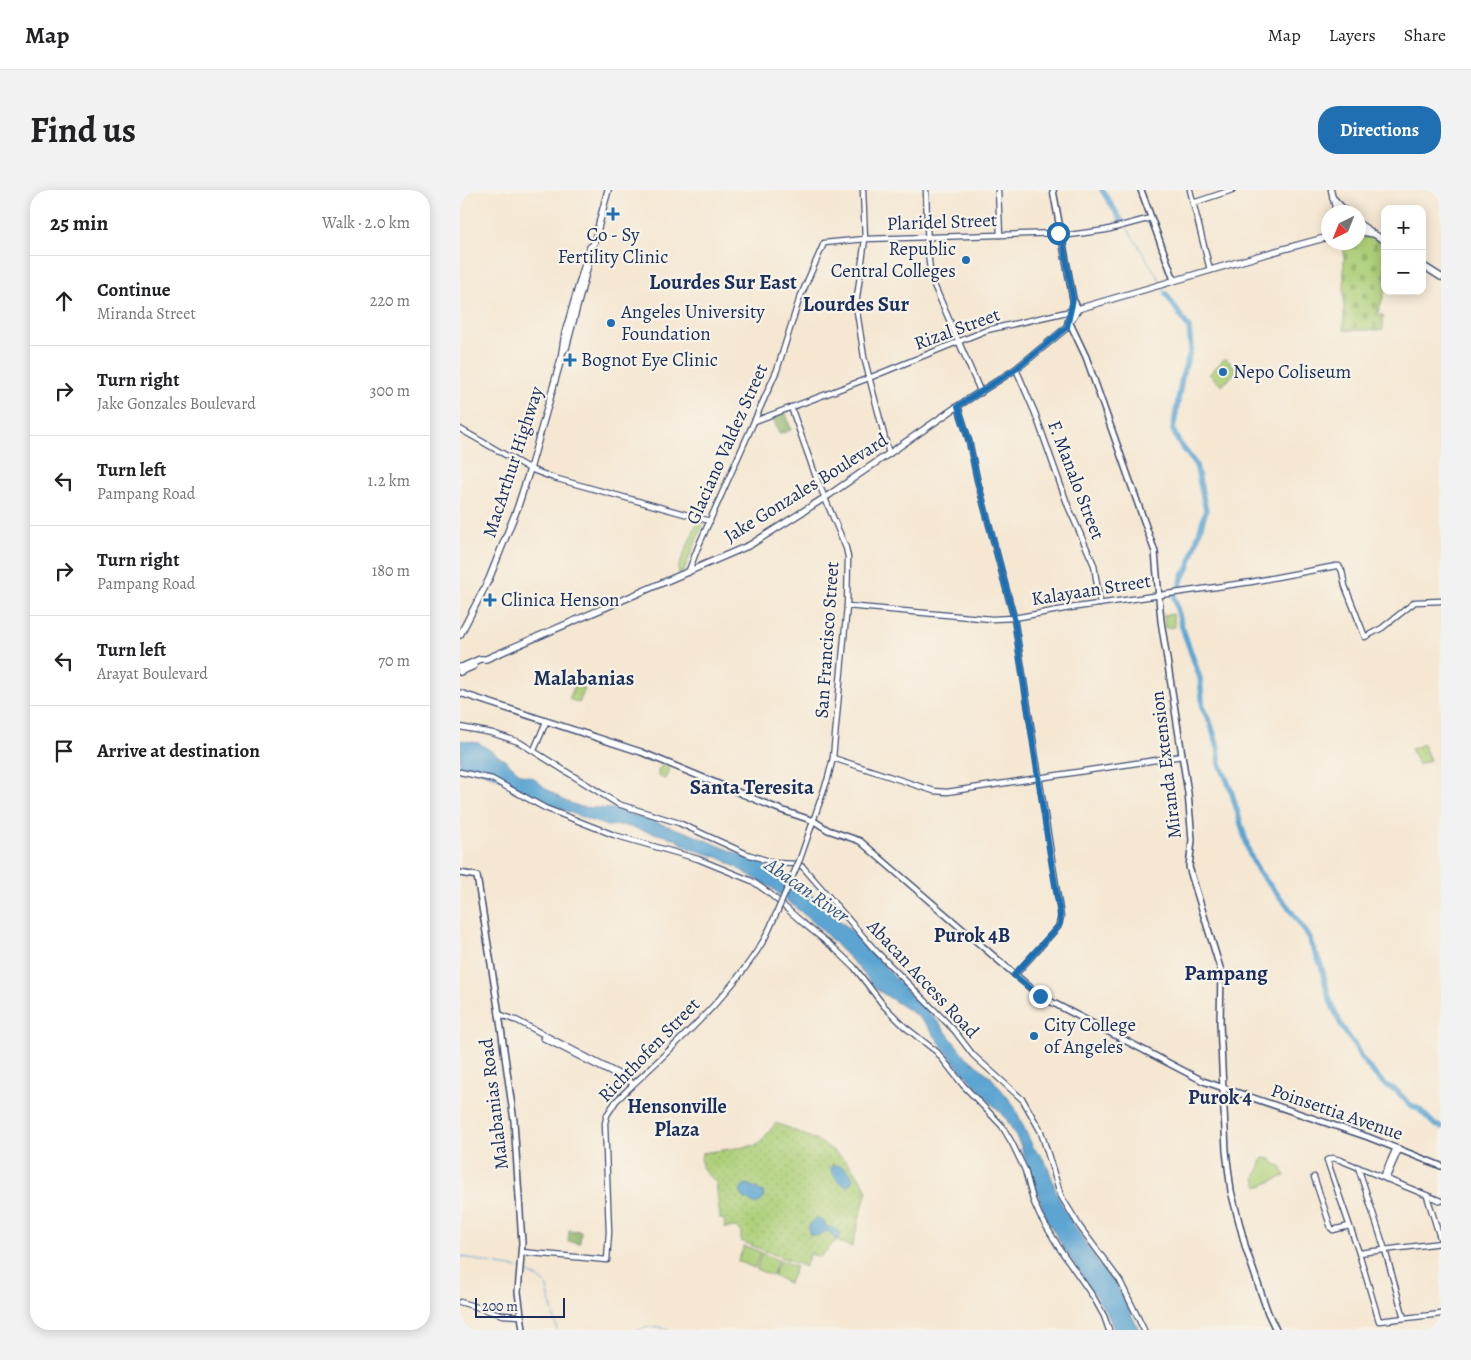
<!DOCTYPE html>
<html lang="en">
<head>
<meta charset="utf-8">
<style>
  body { margin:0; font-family:Alegreya,serif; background:#f2f2f2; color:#202124 }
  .controls { position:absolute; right:15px; top:15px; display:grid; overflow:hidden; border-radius:10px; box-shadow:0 2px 12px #0003 }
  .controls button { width:45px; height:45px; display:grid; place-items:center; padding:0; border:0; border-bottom:1px solid #e0e0e0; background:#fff; color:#202124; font:25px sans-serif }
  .compass { position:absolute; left:861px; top:15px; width:45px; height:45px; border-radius:50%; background:#fff; box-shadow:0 2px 12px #0003; rotate:223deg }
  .scale { position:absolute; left:15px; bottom:12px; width:90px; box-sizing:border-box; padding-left:5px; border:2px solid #1b2f5e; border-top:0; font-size:14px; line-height:18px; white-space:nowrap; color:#1b2f5e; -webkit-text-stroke:4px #f7f3e8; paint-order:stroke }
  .stop { position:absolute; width:15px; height:15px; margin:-11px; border:4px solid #1f6fb2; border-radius:50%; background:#fff }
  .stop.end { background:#1f6fb2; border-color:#fff; box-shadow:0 1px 5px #0008 }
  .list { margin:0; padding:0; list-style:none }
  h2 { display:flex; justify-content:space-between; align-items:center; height:65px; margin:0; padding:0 20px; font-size:21px }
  h2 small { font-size:16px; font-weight:400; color:#757577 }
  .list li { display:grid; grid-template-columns:32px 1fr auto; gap:15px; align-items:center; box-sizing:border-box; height:90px; padding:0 20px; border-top:1px solid #e0e0e0 }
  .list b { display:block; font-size:19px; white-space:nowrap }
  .list p { margin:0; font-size:16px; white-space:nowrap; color:#757577 }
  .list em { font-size:16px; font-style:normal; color:#757577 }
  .icon { flex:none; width:28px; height:28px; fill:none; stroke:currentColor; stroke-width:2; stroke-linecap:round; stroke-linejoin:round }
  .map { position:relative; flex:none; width:981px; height:1140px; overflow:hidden; border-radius:20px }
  header { display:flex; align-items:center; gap:30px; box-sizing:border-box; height:70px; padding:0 25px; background:#fff; border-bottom:1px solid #e0e0e0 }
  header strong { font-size:24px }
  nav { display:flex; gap:28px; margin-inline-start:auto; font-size:18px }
  .intro { display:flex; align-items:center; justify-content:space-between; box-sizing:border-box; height:120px; padding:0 30px }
  h1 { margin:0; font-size:35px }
  .button { padding:12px 22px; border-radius:20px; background:#1f6fb2; color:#fff; font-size:18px; font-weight:700 }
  main { display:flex; gap:30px; padding:0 30px }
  aside { flex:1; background:#fff; border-radius:20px; box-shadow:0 2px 12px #0003 }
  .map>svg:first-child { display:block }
  .grass { fill:url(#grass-dots); stroke:#647f6b }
  .forest { fill:url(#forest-firs); stroke:#527063 }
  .cemetery { fill:url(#cemetery-stones); stroke:#647f6b }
  .park { fill:#adcf78; stroke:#647f6b }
  .water { fill:#5ba5d2; stroke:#3b6a98 }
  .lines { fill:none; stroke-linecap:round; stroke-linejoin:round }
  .stream { stroke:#5ba5d2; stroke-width:1 }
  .river { stroke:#5ba5d2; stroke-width:5.5 }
  .tertiary-casing { stroke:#3c4b6f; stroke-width:7 }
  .secondary-casing { stroke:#3c4b6f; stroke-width:8 }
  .primary-casing { stroke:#3c4b6f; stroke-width:8 }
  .trunk-casing { stroke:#3c4b6f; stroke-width:8 }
  .tertiary { stroke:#fff; stroke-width:4.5 }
  .secondary { stroke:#fff; stroke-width:5 }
  .primary { stroke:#fff; stroke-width:5.5 }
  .trunk { stroke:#fff; stroke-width:5.5 }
  .tertiary-bridge-casing { stroke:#3c4b6f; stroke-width:7; stroke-linecap:butt }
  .tertiary-bridge { stroke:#fff; stroke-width:4.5 }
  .route { stroke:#1f6fb2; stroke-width:6 }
  .poi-dot { fill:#1f6fb2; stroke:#f7f3e8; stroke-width:2 }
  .labels { text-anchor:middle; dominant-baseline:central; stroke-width:4.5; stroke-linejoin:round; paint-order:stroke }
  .street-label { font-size:19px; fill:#1b2f5e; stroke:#f7f3e8 }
  .poi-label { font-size:19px; fill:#1b2f5e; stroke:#f7f3e8; text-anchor:start }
  .water-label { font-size:20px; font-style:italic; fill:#315887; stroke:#f7f3e8 }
  .neighbourhood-label { font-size:20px; font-weight:bold; fill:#1b2f5e; stroke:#f7f3e8 }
  .quarter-label { font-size:21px; font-weight:bold; fill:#1b2f5e; stroke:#f7f3e8 }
</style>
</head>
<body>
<header>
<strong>Map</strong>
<nav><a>Map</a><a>Layers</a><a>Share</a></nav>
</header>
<div class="intro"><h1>Find us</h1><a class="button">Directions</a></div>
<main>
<aside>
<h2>25 min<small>Walk · 2.0 km</small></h2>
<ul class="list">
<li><svg class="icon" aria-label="ahead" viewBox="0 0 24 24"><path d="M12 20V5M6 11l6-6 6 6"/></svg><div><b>Continue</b><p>Miranda Street</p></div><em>220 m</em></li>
<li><svg class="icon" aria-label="right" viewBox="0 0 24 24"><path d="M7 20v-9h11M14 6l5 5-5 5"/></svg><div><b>Turn right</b><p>Jake Gonzales Boulevard</p></div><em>300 m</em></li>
<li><svg class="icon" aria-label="left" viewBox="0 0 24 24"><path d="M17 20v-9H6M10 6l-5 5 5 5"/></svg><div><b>Turn left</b><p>Pampang Road</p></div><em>1.2 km</em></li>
<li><svg class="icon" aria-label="right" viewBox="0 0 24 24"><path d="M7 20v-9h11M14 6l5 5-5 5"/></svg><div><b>Turn right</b><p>Pampang Road</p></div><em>180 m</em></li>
<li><svg class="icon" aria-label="left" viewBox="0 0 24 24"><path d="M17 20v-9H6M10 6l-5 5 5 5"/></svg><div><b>Turn left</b><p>Arayat Boulevard</p></div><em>70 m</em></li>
<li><svg class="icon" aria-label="arrive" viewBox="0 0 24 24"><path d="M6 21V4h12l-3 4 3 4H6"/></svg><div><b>Arrive at destination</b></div></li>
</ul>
</aside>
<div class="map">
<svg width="981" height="1140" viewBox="0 0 981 1140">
  <defs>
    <pattern id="grass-dots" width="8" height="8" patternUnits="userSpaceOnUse" patternTransform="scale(1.25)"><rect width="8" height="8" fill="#adcf78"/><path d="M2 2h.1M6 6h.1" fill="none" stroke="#94b26a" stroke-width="1.8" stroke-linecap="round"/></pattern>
    <pattern id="forest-firs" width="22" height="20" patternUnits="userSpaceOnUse" patternTransform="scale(1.25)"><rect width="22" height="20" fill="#8ab268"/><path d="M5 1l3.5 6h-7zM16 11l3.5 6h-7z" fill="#709159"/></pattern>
    <pattern id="cemetery-stones" width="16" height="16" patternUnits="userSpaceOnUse" patternTransform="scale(1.25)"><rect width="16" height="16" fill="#adcf78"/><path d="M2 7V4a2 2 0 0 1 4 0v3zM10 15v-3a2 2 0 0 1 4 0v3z" fill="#94b26a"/></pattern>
  </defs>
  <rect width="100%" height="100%" fill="#f7f3e8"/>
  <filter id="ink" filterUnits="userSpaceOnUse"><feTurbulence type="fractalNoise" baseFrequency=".02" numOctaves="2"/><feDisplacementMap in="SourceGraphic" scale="10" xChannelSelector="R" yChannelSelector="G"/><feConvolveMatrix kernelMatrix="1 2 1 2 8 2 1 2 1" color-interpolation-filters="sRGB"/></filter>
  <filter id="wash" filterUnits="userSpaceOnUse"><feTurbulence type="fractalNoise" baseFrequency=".0096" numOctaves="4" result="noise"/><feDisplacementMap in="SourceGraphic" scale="20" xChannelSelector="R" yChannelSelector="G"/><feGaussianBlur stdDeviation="1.12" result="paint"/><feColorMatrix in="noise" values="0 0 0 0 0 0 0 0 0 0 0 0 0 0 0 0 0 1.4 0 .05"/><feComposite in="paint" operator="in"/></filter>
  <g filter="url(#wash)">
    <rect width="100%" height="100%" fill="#f5e7d2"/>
    <!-- grass -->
    <g class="grass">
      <path d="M963 554 970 570 958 575 951 559Z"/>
      <path d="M202 575 210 578 208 586H206L205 589 198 586V579H200Z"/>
      <path d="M316 933C356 949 386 960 407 1000L392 1057 376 1051 360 1067 350 1064 345 1077 281 1051V1042L277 1037 265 1038 264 1029H260L256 992C245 983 239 978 242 963L298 955Z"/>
    </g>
    <!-- forest -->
    <g class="forest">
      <path d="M326 223 331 240 319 244 313 228Z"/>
      <path d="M109 1040 121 1041 120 1053 108 1052Z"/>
    </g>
    <!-- cemetery -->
    <path class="cemetery" d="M899 42 904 43 925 55V101L917 125H923V140H884V53L898 52Z"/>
    <!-- park -->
    <g class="park">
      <path d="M765 168 778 180 762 196 749 184Z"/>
      <path d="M239 328 245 330 223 382 219 384 218 378Z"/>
      <path d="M713 424 715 437 705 438 704 425Z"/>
      <path d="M115 495 125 499 119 513 109 509Z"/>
      <path d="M803 968 811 969 815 974 821 976 825 986 798 997 795 988Z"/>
      <path d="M284 1056 301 1062 294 1078 278 1071Z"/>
      <path d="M302 1063 318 1070 312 1086 296 1079Z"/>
      <path d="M320 1070 336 1077 329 1093 313 1086Z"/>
    </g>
    <!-- water -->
    <g class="water">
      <path d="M0 550 19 553 46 571 62 585 72 587 88 600 105 611 121 617 154 619 226 642 300 673 337 692 398 747 455 810 462 815 479 833 504 865 530 886 553 914 573 957 582 967 588 977 596 1001 604 1019 639 1075 656 1094 679 1140H654L648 1125 605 1060 587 1030 560 954 547 930 498 877 468 837 456 825 416 799 398 777 358 736 312 698 260 668 229 658 213 648 162 635 147 636 132 631 80 611 36 587 0 575Z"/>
      <path d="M372 975C381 974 390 981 393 989L389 995 386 996C380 993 371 985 371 978Z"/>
      <path d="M287 994 303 1002C305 1009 301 1013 294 1014L282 1007C279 1003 281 995 287 994Z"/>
      <path d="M358 1028 364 1031 366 1036 379 1041 381 1044 379 1049H374L371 1043 366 1041 359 1045H350C346 1038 350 1030 358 1028Z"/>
    </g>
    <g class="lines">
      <!-- stream -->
      <g class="stream">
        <path d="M666 36 701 92"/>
        <path d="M702 96 706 104"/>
        <path d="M0 1066 32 1074 57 1078"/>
        <path d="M61 1079 80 1089 86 1094 97 1140"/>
        <path d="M178 1140C189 1136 198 1135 208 1140"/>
      </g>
      <!-- river -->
      <g class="river">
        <path d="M642 0 661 30"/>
        <path d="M706 104 729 138 731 159 722 187 713 240 718 251 736 275 746 320 728 379 723 385 719 399 713 402 721 434 740 488 743 519 750 532 758 557 760 574 771 600 790 665 799 682 829 718 850 748 851 754 861 775 869 808 882 837 896 857 901 868 918 888 927 896 936 900 949 914 959 919 975 935 981 937"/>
      </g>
    </g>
  </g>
  <g filter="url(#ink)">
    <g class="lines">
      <defs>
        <g id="tertiary">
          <path d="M403 0 405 49 396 115 404 167 429 264"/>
          <path d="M466 0 468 63 471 88 521 203"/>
          <path d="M538 0 540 45"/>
          <path d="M730 0 750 80"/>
          <path d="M871 0 876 22"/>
          <path d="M733 13 772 0"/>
          <path d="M602 46 646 40 691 28"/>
          <path d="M556 179 575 223 608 316 634 375 640 414"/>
          <path d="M498 216 509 251 517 289 554 428 601 727 598 737 555 785"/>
          <path d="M331 217 356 287 386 358 388 367 387 416 373 568 368 588 340 669"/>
          <path d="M295 231 409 188 527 140 611 121"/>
          <path d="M0 239 70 279 94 288 250 331"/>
          <path d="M228 383 238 357 317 180 339 110 364 53 405 49 601 43"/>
          <path d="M387 416 532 429 554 428 610 418 791 392 876 376H879L882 381 885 396 905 447 922 438 955 412 981 411"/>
          <path d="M0 537 32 543 59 552 158 614 219 633 287 664 315 673 336 674 343 677 414 759 494 840 513 865 563 910 581 942 601 1006 620 1037 660 1091 684 1140"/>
          <path d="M74 560 86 532"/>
          <path d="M373 568 474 601 487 602 722 566"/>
          <path d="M0 582 32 589 85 618 154 645 238 669 292 691 309 703 343 733 374 758 394 777 424 816 445 837 477 862 503 895 542 936 552 953 565 980 573 1010 580 1026 600 1059 634 1108 644 1126 649 1140"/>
          <path d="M39 824 54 830H56L165 887 173 894"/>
          <path d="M83 848 163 889"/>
          <path d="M898 977 925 1060 944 1128"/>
          <path d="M854 987 871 1038 873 1040 889 1036"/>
          <path d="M923 987 936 958"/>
          <path d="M926 989 939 959"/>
          <path d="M967 1006 981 1051"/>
          <path d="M981 1011 880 970 873 968 867 970 899 1063 919 1131 981 1124"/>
          <path d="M61 1062 147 1070 149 1042 145 933 147 925 156 911C205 863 266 812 302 753 308 744 312 732 317 722"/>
          <path d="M899 1063 981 1053"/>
          <path d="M0 1112 43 1125 61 1126"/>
        </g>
        <g id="secondary">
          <path d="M593 0 613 109 618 119"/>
          <path d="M681 0 714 90"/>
          <path d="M609 131 626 167 695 362 701 431 728 603 732 650 729 677 761 781 760 833 763 899 766 961 771 1001 786 1059 808 1123 816 1140"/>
          <path d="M0 503 181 562 321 620 354 631 368 640 400 651 580 806 743 891 908 947 981 976"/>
          <path d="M0 683 17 686 39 824 54 931 62 1053 58 1102 63 1140"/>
        </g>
        <g id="primary">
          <path d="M873 8 886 22"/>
          <path d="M898 33 910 41"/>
          <path d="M898 41 914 44 925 51"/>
          <path d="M962 75 981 87"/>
          <path d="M608 133 611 121 802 65 868 47"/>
          <path d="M0 478 20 469H26L290 355 369 305 498 216 556 179 605 139 618 119"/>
          <path d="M0 482 14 476"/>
        </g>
        <g id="trunk">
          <path d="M103 161 106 158 148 0"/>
          <path d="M0 445 29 389 57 319 70 279 101 169 105 143 130 57 132 56"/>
          <path d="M0 477H1"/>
        </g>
      </defs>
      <!-- tertiary casing -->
      <use href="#tertiary" class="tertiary-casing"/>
      <!-- secondary casing -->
      <use href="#secondary" class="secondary-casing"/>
      <!-- primary casing -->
      <use href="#primary" class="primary-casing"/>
      <!-- trunk casing -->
      <use href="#trunk" class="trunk-casing"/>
      <!-- tertiary -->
      <use href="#tertiary" class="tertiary"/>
      <!-- secondary -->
      <use href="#secondary" class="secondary"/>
      <!-- primary -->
      <use href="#primary" class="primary"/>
      <!-- trunk -->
      <use href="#trunk" class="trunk"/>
      <defs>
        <path id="tertiary-bridge" d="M317 722 340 669"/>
      </defs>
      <!-- tertiary-bridge casing -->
      <use href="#tertiary-bridge" class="tertiary-bridge-casing"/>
      <!-- tertiary-bridge -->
      <use href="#tertiary-bridge" class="tertiary-bridge"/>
    </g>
  </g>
  <g class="lines" filter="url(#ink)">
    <!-- route -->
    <path class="route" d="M580 806 554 785 598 737 600 733V723L589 658 554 428 517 289 509 251 498 216 556 179 607 137 613 109 602 46 601 43H598"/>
  </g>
  <!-- markers -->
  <g class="poi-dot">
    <path d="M150.5 16.5h5v5h5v5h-5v5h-5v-5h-5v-5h5z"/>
    <circle cx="506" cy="70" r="5"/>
    <circle cx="151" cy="133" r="5"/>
    <path d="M107.5 162.5h5v5h5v5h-5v5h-5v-5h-5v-5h5z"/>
    <circle cx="763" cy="182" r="5"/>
    <path d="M27.5 402.5h5v5h5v5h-5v5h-5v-5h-5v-5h5z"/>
    <circle cx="574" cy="846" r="5"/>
  </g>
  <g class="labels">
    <!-- street labels -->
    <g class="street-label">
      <text transform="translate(482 32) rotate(-2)">Plaridel Street</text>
      <text transform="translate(497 139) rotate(-20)">Rizal Street</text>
      <text transform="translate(267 254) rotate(-66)">Glaciano Valdez Street</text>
      <text transform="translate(53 272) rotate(-72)">MacArthur Highway</text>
      <text transform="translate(616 290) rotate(69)">F. Manalo Street</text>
      <text transform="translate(346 298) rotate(-32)">Jake Gonzales Boulevard</text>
      <text transform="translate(631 400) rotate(-9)">Kalayaan Street</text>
      <text transform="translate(367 450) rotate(-86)">San Francisco Street</text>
      <text transform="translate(706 575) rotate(-97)">Miranda Extension</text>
      <text transform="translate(463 789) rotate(47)">Abacan Access Road</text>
      <text transform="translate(189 860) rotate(-46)">Richthofen Street</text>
      <text transform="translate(34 914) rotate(-97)">Malabanias Road</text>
      <text transform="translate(877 922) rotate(19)">Poinsettia Avenue</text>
    </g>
    <!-- poi labels -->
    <g class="poi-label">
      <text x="153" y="45" text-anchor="middle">Co - Sy<tspan x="153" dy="22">Fertility Clinic</tspan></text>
      <text x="496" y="59" text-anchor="end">Republic<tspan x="496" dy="22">Central Colleges</tspan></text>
      <text x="161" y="122">Angeles University<tspan x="161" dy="22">Foundation</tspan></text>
      <text x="121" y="170">Bognot Eye Clinic</text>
      <text x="773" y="182">Nepo Coliseum</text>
      <text x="41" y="410">Clinica Henson</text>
      <text x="584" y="835">City College<tspan x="584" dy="22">of Angeles</tspan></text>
    </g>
    <!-- water labels -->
    <g class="water-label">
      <text transform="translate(347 700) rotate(35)">Abacan River</text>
    </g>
    <!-- neighbourhood labels -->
    <g class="neighbourhood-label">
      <text x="512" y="745">Purok 4B</text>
      <text x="760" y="907">Purok 4</text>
      <text x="217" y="916">Hensonville<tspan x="217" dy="23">Plaza</tspan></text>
    </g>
    <!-- quarter labels -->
    <g class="quarter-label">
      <text x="263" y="92">Lourdes Sur East</text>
      <text x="396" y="114">Lourdes Sur</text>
      <text x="124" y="488">Malabanias</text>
      <text x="292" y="597">Santa Teresita</text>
      <text x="766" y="783">Pampang</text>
    </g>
  </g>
</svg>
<div class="controls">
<button>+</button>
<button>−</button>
</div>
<svg class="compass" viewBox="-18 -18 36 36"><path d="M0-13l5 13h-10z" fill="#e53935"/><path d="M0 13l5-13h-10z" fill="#757577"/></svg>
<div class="scale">200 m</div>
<div class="stop" style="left:598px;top:43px"></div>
<div class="stop end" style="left:580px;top:806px"></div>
</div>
</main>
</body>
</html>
